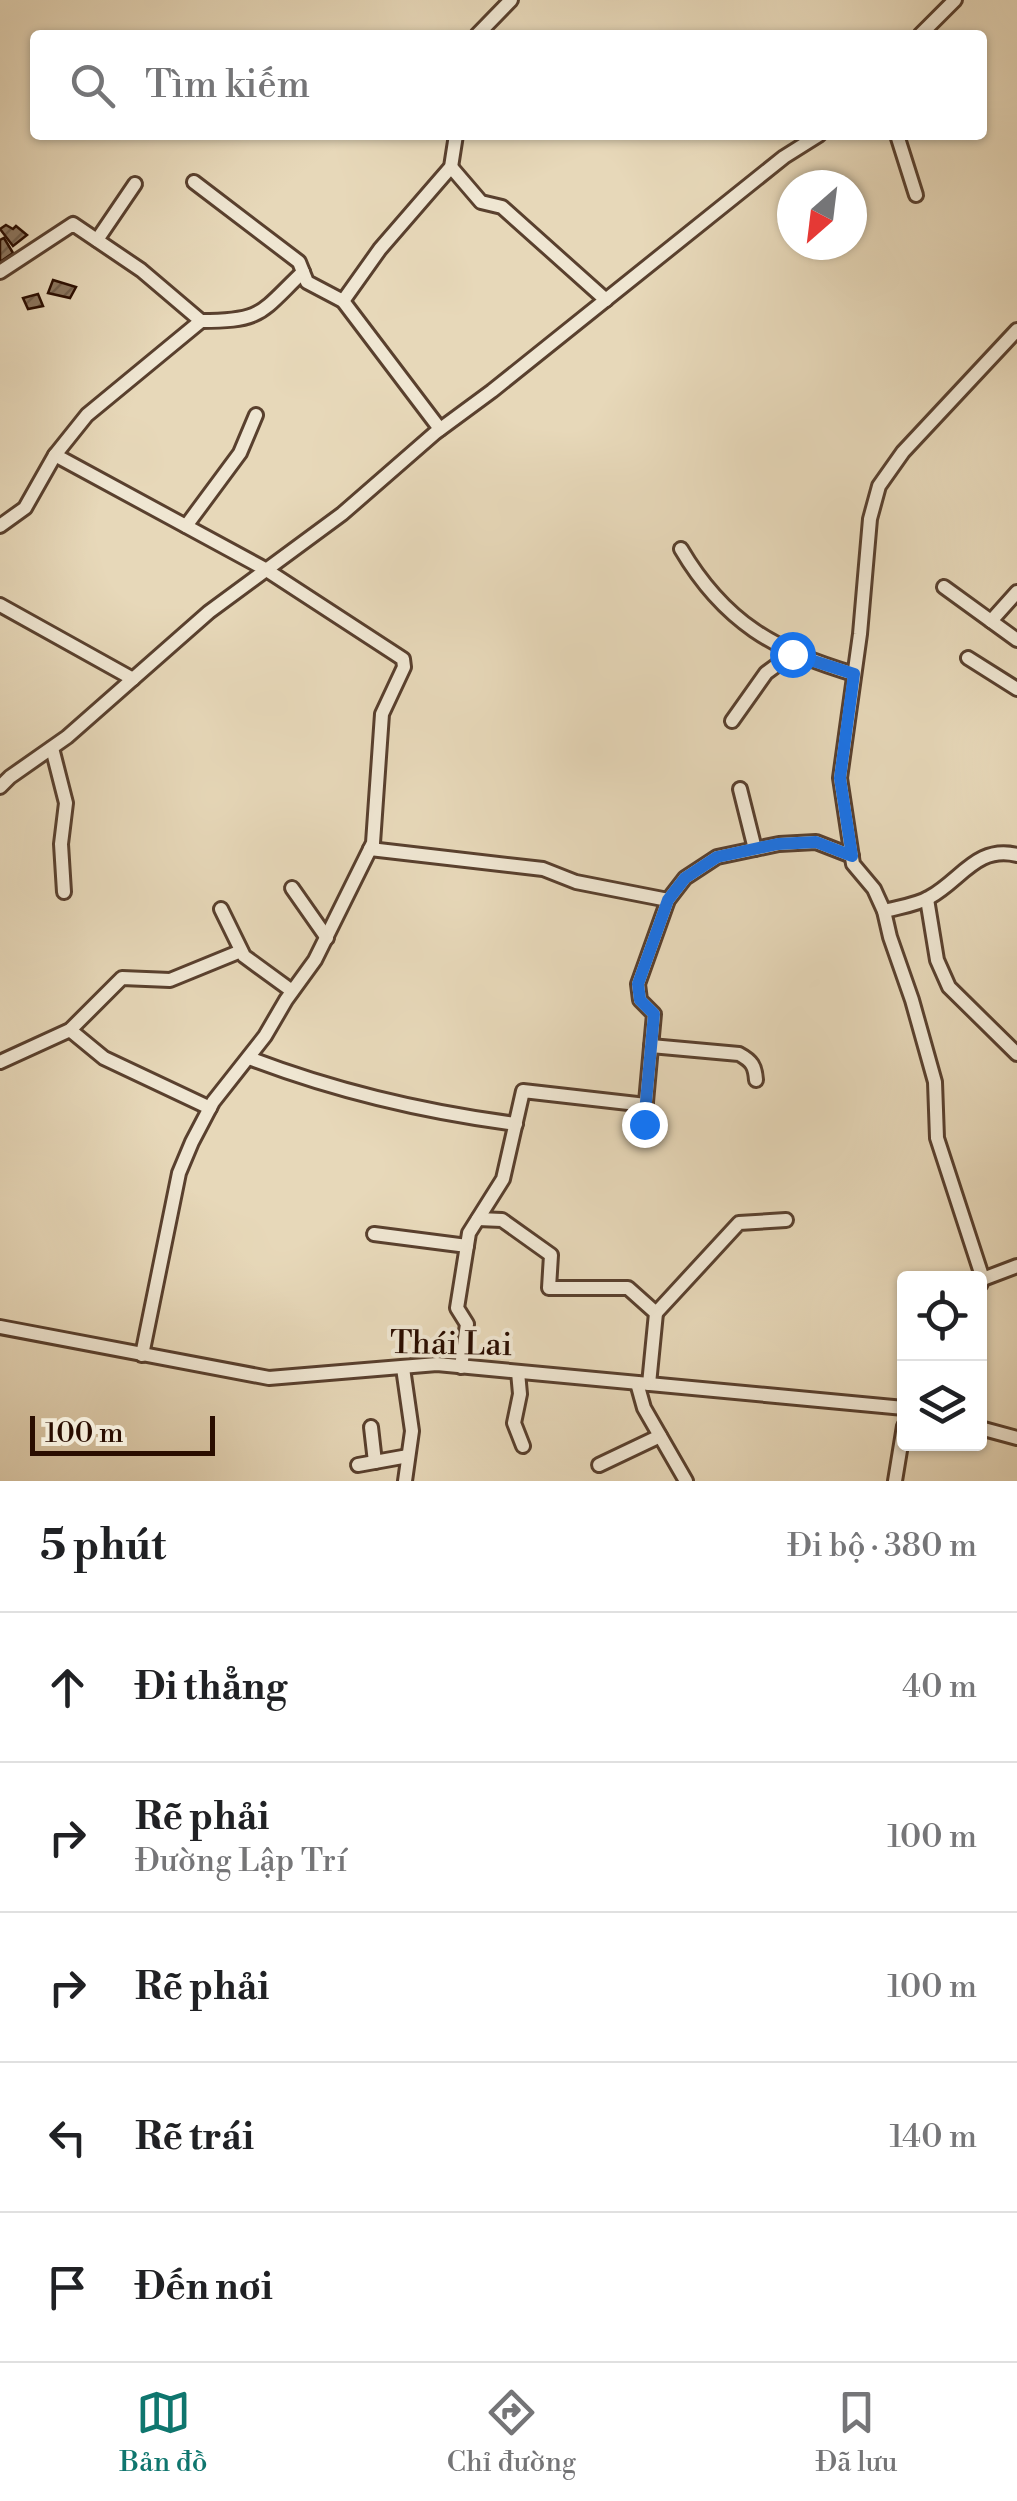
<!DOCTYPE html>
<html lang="vi">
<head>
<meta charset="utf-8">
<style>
  body { margin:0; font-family:"Libre Bodoni",serif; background:#f6f6f6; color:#202124 }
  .controls { position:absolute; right:30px; bottom:30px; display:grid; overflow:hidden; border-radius:10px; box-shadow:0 2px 8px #0004 }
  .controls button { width:90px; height:90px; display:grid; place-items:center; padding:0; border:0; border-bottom:2px solid #e0e0e0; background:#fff; color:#202124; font:50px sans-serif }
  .compass { position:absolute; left:777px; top:170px; width:90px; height:90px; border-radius:50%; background:#fff; box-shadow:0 2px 8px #0004; rotate:208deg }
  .scale { position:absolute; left:30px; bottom:25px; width:185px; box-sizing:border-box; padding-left:10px; border:5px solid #2a0d00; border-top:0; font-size:28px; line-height:35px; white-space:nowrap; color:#2a0d00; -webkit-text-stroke:8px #efe6d2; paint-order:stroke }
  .stop { position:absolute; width:30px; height:30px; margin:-22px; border:8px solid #1a73e8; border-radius:50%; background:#fff }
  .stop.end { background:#1a73e8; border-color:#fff; box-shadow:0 2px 10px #0008 }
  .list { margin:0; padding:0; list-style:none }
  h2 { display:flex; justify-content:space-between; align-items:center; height:130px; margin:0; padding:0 40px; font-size:42px }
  h2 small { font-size:32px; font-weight:400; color:#757577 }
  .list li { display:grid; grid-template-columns:65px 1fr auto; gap:30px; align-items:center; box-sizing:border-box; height:150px; padding:0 40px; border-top:2px solid #e0e0e0 }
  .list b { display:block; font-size:38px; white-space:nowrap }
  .list p { margin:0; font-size:32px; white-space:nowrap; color:#757577 }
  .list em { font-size:32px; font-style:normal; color:#757577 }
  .icon { flex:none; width:55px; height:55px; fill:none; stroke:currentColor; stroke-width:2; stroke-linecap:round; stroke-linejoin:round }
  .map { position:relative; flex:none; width:1017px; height:1481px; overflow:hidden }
  .search { position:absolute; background:#fff; box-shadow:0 2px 8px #0004; left:30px; right:30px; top:30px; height:110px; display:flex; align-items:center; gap:25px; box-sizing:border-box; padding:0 35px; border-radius:10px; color:#757577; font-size:38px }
  .sheet { height:880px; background:#fff }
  nav { display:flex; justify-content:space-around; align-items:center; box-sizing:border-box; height:140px; border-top:2px solid #e0e0e0; background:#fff; font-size:28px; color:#757577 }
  nav a { display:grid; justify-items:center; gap:5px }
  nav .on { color:#0f766e }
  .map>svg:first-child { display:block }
  .building { fill:url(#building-hatch); stroke:#2a0d00; stroke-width:2.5 }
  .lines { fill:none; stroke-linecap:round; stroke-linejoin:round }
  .minor-casing { stroke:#59402e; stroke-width:18 }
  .minor { stroke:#efe6d2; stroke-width:12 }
  .route { stroke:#1a73e8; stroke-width:12 }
  .labels { text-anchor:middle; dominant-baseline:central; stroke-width:8; stroke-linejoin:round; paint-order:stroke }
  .street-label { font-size:32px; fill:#2a0d00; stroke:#efe6d2 }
</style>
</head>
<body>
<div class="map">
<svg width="1017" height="1481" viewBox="0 0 1017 1481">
  <defs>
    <pattern id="building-hatch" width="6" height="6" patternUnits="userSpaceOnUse" patternTransform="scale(2.5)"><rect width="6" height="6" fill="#8c7760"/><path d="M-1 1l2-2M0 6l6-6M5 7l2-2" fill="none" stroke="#73604d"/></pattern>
  </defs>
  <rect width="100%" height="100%" fill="#e7d8b9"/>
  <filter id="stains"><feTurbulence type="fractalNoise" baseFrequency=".002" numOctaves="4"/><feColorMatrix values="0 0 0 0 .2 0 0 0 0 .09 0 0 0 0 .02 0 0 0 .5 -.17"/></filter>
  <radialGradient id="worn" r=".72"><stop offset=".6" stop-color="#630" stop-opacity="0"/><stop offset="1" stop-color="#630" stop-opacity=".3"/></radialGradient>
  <!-- building -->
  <g class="building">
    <path d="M6 225 13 229 16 226 27 235 13 246 0 229Z"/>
    <path d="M4 238 13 253 0 262V240Z"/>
    <path d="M53 280 76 287 70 298 48 293Z"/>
    <path d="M38 294 43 306 28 309 23 298Z"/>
  </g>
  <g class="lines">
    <defs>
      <g id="minor">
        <path d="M477 35 511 0"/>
        <path d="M920 35 955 0"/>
        <path d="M897 135 916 195"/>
        <path d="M451 167 481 202 502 207 606 300"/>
        <path d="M194 182 299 262 307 282 343 301 440 429"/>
        <path d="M97 240 135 184"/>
        <path d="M0 272 73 224 141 270 201 321 87 415 55 455 265 569 403 659 404 667 382 714 373 843 315 960 286 1000 265 1036 213 1102 192 1142 179 1173 142 1355"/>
        <path d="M343 301 380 249 451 167 456 135"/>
        <path d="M201 321C263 321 260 313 303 272"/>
        <path d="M0 526 25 508 55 455"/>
        <path d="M186 526 240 453 256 415"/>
        <path d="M681 549C724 622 775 651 854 674"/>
        <path d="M944 587 1017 640"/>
        <path d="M0 605 133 679"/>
        <path d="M991 621 1017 592"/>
        <path d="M968 658 1017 689"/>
        <path d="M732 721 766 673 792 654"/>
        <path d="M52 748 66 803 61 844 64 892"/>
        <path d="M0 787 10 777 67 737 209 612 342 514 435 433 492 391 784 157 819 135"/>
        <path d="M740 789 755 849"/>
        <path d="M370 849 543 869 576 882 668 900"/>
        <path d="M292 888 327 938"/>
        <path d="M927 899 937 960 949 987 1017 1054"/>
        <path d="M221 909 244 956 292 991"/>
        <path d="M884 911C899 907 917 905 930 897 961 880 977 845 1017 855"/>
        <path d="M70 1030 104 1058 210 1108"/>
        <path d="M651 1046 739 1054C752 1061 755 1066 756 1080"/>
        <path d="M249 1058C335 1091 424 1112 516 1124"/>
        <path d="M0 1062 70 1030 122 978 170 980 241 951"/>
        <path d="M644 1124 654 1014 640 1000 638 984 668 900 685 878 717 857 779 844 816 842 852 856"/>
        <path d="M478 1219 502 1220 551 1255 549 1288H628L656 1313 649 1384"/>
        <path d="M374 1234 467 1246"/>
        <path d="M983 1279 937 1138 935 1082 912 1000 890 937 884 911 874 889 853 864 840 778 860 634 870 519 879 486 903 452 1017 330"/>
        <path d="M980 1285 983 1279 1017 1266"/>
        <path d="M656 1313 739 1223 786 1220"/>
        <path d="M0 1327 269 1378 437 1364 904 1408"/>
        <path d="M461 1367 467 1324 457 1308 469 1233 503 1179 523 1091 646 1105"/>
        <path d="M403 1368 412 1431 405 1481"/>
        <path d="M518 1372 520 1394 514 1423 523 1446"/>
        <path d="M637 1383 644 1408 686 1481"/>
        <path d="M371 1427 375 1462"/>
        <path d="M980 1428 1017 1438"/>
        <path d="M358 1465 408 1456"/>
        <path d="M599 1465 660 1436"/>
        <path d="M895 1481 904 1426"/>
      </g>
    </defs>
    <!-- minor casing -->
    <use href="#minor" class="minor-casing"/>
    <!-- minor -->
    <use href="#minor" class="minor"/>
  </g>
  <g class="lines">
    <!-- route -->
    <path class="route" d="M644 1124 654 1014 640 1000 638 984 668 900 685 878 717 857 778 844 816 842 852 856 840 778 854 674 792 654"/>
  </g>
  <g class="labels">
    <!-- street labels -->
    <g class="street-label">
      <text transform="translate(451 1344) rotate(1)">Thái Lai</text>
    </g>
  </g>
  <rect width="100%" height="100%" filter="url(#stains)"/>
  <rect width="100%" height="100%" fill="url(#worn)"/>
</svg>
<div class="controls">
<button><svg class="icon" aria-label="locate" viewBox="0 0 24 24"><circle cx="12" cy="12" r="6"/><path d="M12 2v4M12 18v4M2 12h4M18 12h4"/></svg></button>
<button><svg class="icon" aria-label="layers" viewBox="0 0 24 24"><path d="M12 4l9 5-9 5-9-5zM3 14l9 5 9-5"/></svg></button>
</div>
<svg class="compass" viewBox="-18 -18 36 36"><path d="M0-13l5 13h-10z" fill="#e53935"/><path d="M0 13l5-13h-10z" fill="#757577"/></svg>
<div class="scale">100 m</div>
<div class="stop" style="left:792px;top:654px"></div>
<div class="stop end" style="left:644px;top:1124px"></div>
<div class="search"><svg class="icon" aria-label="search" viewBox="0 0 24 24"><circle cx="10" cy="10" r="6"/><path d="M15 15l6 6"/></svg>Tìm kiếm</div>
</div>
<section class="sheet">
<h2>5 phút<small>Đi bộ · 380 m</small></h2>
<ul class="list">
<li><svg class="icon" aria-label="ahead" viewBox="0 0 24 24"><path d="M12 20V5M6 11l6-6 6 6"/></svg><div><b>Đi thẳng</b></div><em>40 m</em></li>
<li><svg class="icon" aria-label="right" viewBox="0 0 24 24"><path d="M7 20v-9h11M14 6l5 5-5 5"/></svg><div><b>Rẽ phải</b><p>Đường Lập Trí</p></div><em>100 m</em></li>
<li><svg class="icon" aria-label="right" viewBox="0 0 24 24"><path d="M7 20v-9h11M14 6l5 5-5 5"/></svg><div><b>Rẽ phải</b></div><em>100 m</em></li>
<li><svg class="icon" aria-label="left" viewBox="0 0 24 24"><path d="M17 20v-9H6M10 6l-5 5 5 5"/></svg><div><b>Rẽ trái</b></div><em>140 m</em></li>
<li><svg class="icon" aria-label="arrive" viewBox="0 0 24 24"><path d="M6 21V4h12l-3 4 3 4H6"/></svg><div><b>Đến nơi</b></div></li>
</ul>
</section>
<nav>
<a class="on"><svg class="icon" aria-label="map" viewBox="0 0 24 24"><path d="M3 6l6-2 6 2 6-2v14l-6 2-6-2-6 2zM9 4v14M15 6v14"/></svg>Bản đồ</a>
<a><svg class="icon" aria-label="directions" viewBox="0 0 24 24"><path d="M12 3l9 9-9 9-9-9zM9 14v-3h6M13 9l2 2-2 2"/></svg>Chỉ đường</a>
<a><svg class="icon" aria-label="saved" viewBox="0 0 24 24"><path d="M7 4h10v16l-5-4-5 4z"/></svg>Đã lưu</a>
</nav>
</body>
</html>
